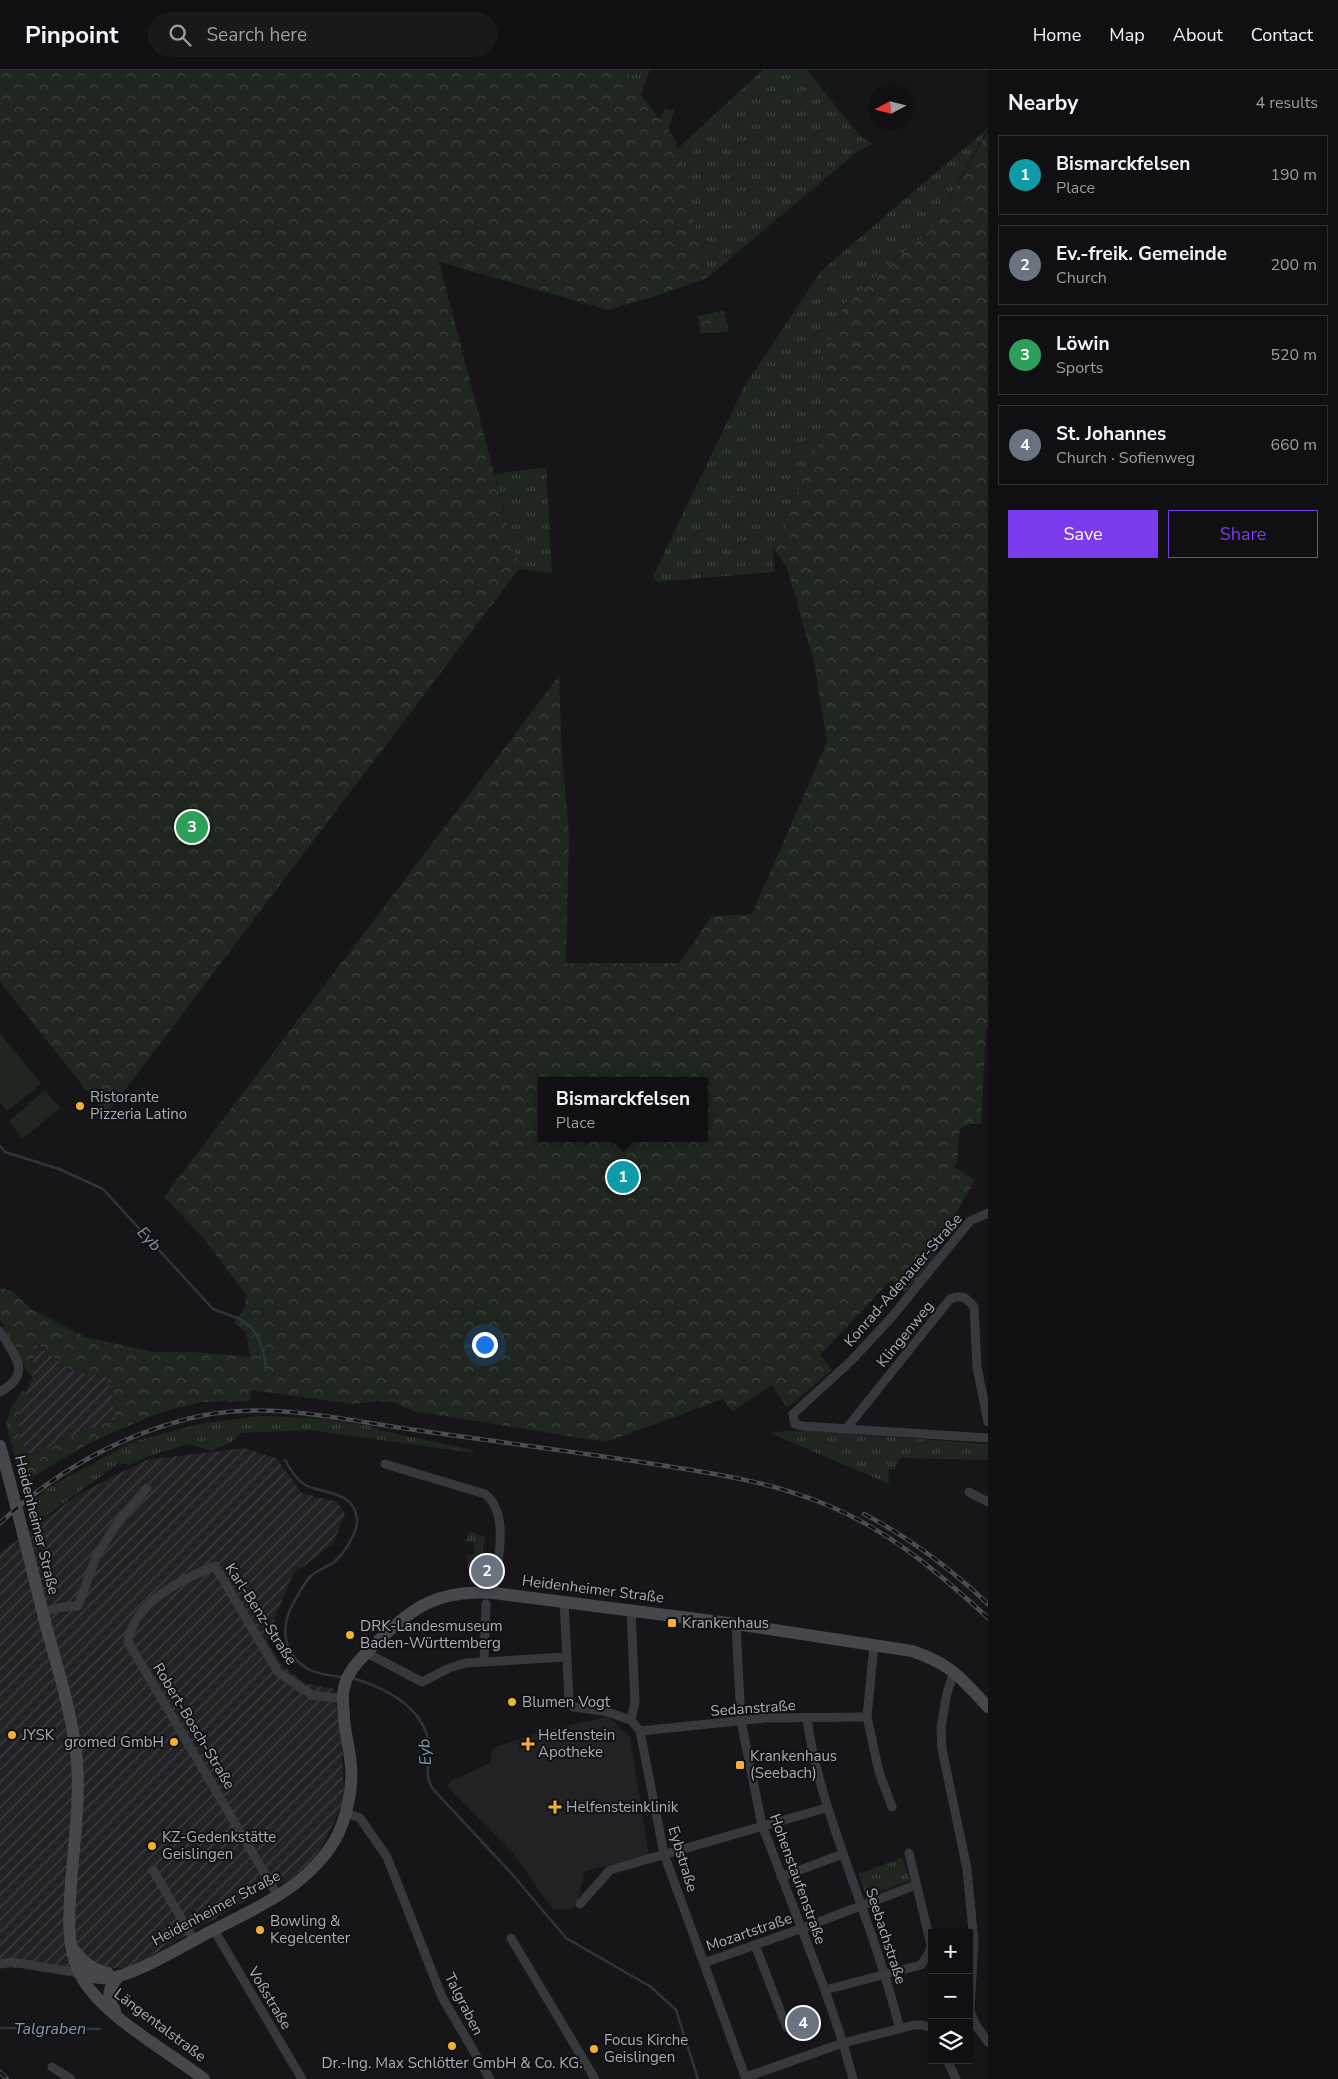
<!DOCTYPE html>
<html lang="en">
<head>
<meta charset="utf-8">
<style>
  body { margin:0; font-family:"Nunito Sans",sans-serif; background:#19191b; color:#f1f3f6 }
  .controls { position:absolute; right:15px; bottom:15px; display:grid; overflow:hidden; border-radius:0px; box-shadow:0 2px 8px #0003 }
  .controls button { width:45px; height:45px; display:grid; place-items:center; padding:0; border:0; border-bottom:1px solid #303032; background:#101012; color:#f1f3f6; font:25px sans-serif }
  .compass { position:absolute; left:868px; top:15px; width:45px; height:45px; border-radius:50%; background:#101012; box-shadow:0 2px 8px #0003; rotate:263deg }
  .you { position:absolute; left:484px; top:1274px; width:18px; height:18px; margin:-12px; border:4px solid #fff; border-radius:50%; background:#1a73e8; box-shadow:0 0 0 8px #1a73e833 }
  .badge { display:grid; place-items:center; width:32px; height:32px; border-radius:50%; background:#7c3aed; color:#fff; font-size:16px; font-weight:700 }
  .pin { position:absolute; translate:-50% -50%; border:2px solid #fff; box-shadow:0 1px 5px #0006 }
  .popup { position:absolute; left:538px; top:1007px; width:170px; height:65px; box-sizing:border-box; display:grid; place-content:center; border-radius:0px; background:#101012; filter:drop-shadow(0 1px 4px #0005); font-size:16px; white-space:nowrap; color:#9c9d9f }
  .popup b { font-size:19px; color:#f1f3f6 }
  .popup::after { content:''; position:absolute; left:50%; top:100%; margin-left:-10px; border:10px solid transparent; border-top-color:#101012 }
  .list { margin:0; padding:0; list-style:none }
  h2 { display:flex; justify-content:space-between; align-items:center; height:65px; margin:0; padding:0 20px; font-size:21px }
  h2 small { font-size:16px; font-weight:400; color:#9c9d9f }
  .list li { display:grid; grid-template-columns:32px 1fr auto; gap:15px; align-items:center; box-sizing:border-box; height:80px; margin:0 10px 10px; padding:0 10px; border:1px solid #303032; border-radius:0px }
  .list b { display:block; font-size:19px; white-space:nowrap }
  .list p { margin:0; font-size:16px; white-space:nowrap; color:#9c9d9f }
  .list em { font-size:16px; font-style:normal; color:#9c9d9f }
  .actions { display:flex; gap:10px; padding:15px 20px }
  .actions a { flex:1; padding:11px 0; border:1px solid #7c3aed; border-radius:0px; text-align:center; font-size:18px; color:#7c3aed }
  .actions .main { background:#7c3aed; color:#fff }
  .icon { flex:none; width:28px; height:28px; fill:none; stroke:currentColor; stroke-width:2; stroke-linecap:round; stroke-linejoin:round }
  .map { position:relative; flex:none; width:988px; height:2009px; overflow:hidden }
  header { display:flex; align-items:center; gap:30px; box-sizing:border-box; height:70px; padding:0 25px; background:#101012; border-bottom:1px solid #303032 }
  header strong { font-size:24px }
  nav { display:flex; gap:28px; margin-inline-start:auto; font-size:18px }
  .search { width:350px; height:45px; background:#19191b; display:flex; align-items:center; gap:12px; box-sizing:border-box; padding:0 18px; border-radius:28px; color:#9c9d9f; font-size:19px }
  main { display:flex }
  aside { flex:1; background:#101012 }
  .map>svg:first-child { display:block }
  .built { fill:#222225 }
  .industrial { fill:url(#industrial-furrows) }
  .grass { fill:url(#grass-tufts) }
  .forest { fill:url(#forest-crowns); fill-rule:evenodd }
  .pitch { fill:#1e261f }
  .lines { fill:none; stroke-linecap:round; stroke-linejoin:round }
  .stream { stroke:#2c353c; stroke-width:2.5 }
  .street { stroke:#37383d; stroke-width:9 }
  .secondary { stroke:#45474d; stroke-width:12 }
  .rail-casing { stroke:#4a4c52; stroke-width:4.5 }
  .rail { stroke:#111113; stroke-width:2.5; stroke-dasharray:8; stroke-linecap:butt }
  .poi-dot { fill:#f2b134; stroke:#111113; stroke-width:2 }
  .labels { text-anchor:middle; dominant-baseline:central; stroke-width:4; stroke-linejoin:round; paint-order:stroke }
  .poi-label { font-size:15px; fill:#a8adb8; stroke:#111113; text-anchor:start }
  .street-label { font-size:15px; fill:#a8adb8; stroke:#111113 }
  .water-label { font-size:16px; font-style:italic; fill:#7f9bb3; stroke:#111113 }
</style>
</head>
<body>
<header>
<strong>Pinpoint</strong>
<div class="search"><svg class="icon" aria-label="search" viewBox="0 0 24 24"><circle cx="10" cy="10" r="6"/><path d="M15 15l6 6"/></svg>Search here</div>
<nav><a>Home</a><a>Map</a><a>About</a><a>Contact</a></nav>
</header>
<main>
<div class="map">
<svg width="988" height="2009" viewBox="0 0 988 2009">
  <defs>
    <pattern id="industrial-furrows" width="10" height="10" patternUnits="userSpaceOnUse" patternTransform="scale(1.25)"><rect width="10" height="10" fill="#222225"/><path d="M-1 1l2-2M0 10L10 0M9 11l2-2" fill="none" stroke="#3f3f43"/></pattern>
    <pattern id="grass-tufts" width="24" height="20" patternUnits="userSpaceOnUse" patternTransform="scale(1.25)"><rect width="24" height="20" fill="#1e261f"/><path d="M3 7l-1-3M5 7V3M7 7l1-3M15 17l-1-3M17 17v-4M19 17l1-3" fill="none" stroke="#3c433d"/></pattern>
    <pattern id="forest-crowns" width="20" height="18" patternUnits="userSpaceOnUse" patternTransform="scale(1.25)"><rect width="20" height="18" fill="#1e261f"/><path d="M2 6a3 3 0 1 1 6 0M12 15a3 3 0 1 1 6 0" fill="none" stroke="#3c433d"/></pattern>
  </defs>
  <rect width="100%" height="100%" fill="#161618"/>
  <!-- built -->
  <path class="built" d="M609 1647 630 1667 649 1785 585 1801 579 1827 573 1839 553 1840 512 1782 447 1716 450 1711 490 1693 493 1678 546 1660Z"/>
  <!-- industrial -->
  <g class="industrial">
    <path d="M33 1272 71 1300 108 1307 116 1349 64 1369 35 1385 27 1383 19 1367V1341L33 1304Z"/>
    <path d="M244 1378 276 1388 302 1423 337 1432 345 1444 333 1474 293 1504 266 1570 281 1594 304 1613 334 1619 342 1675 344 1730 323 1776 308 1794 286 1812 267 1818 130 1898H0V1483L79 1424 146 1390Z"/>
  </g>
  <!-- grass -->
  <g class="grass">
    <path d="M630 0H650L641 25 625 23Z"/>
    <path d="M763 0H807L860 66 872 74 857 82 707 208 677 79Z"/>
    <path d="M988 58 932 159 845 233 822 285 823 364 773 477 774 502 657 512 653 506 744 317 821 201Z"/>
    <path d="M546 397 552 503 519 499 495 404Z"/>
    <path d="M260 1346 313 1348 370 1356 379 1360 473 1380V1383L310 1360 241 1363 230 1373 211 1381 189 1374 152 1385 130 1395 119 1393 32 1456 26 1438 48 1418 132 1372 203 1353Z"/>
    <path d="M785 1361H811L988 1374V1390L900 1388 895 1399 888 1400 889 1414 770 1363Z"/>
    <path d="M470 1461 485 1467 479 1511 476 1515H470L467 1485 475 1484 473 1471 465 1472Z"/>
    <path d="M902 1788 910 1811 866 1826 858 1804Z"/>
  </g>
  <!-- forest -->
  <g class="forest">
    <path d="M0 0H630L625 23 641 25 659 49 666 39 674 41 668 59 675 69 707 208 659 225 608 240 439 192 519 499 106 1045 0 912Z"/>
    <path d="M988 61V957L986 958 981 1054H969L960 1059C957 1072 960 1087 955 1097L975 1110 947 1160 932 1193 905 1222 891 1210 820 1285 832 1300 787 1338 772 1315 732 1341 723 1329 606 1372 412 1341 396 1333 380 1331 353 1334 251 1320 250 1331 202 1332 156 1344 92 1372 55 1393 21 1415 6 1353 12 1337 22 1321 26 1322 19 1341V1367L27 1383 35 1385 64 1369 116 1349 108 1307 71 1300 34 1272 33 1304 29 1305 0 1249V1217L13 1222 30 1238 85 1267 154 1282H192L250 1287 246 1262 234 1253 245 1237 246 1225 206 1171 164 1127 559 606 562 686 569 765 566 893H679L712 846 752 844 827 672 814 592 787 498 773 477 823 364 822 285 845 233 932 159ZM542 1011H704V1068H542Z"/>
    <path d="M724 241 729 262 700 263 698 246Z"/>
  </g>
  <!-- pitch -->
  <g class="pitch">
    <path d="M0 963 41 1014 7 1041 0 1032Z"/>
    <path d="M45 1020 60 1038 22 1069 9 1051Z"/>
  </g>
  <g class="lines">
    <!-- stream -->
    <g class="stream">
      <path d="M0 1076 5 1082 59 1099 103 1119 213 1239 240 1249 249 1255 256 1264 263 1280 266 1298"/>
      <path d="M285 1390C290 1399 297 1411 307 1416 327 1424 354 1422 357 1449 358 1462 344 1484 334 1492 327 1497 318 1500 311 1506 304 1513 299 1523 294 1532 279 1557 283 1586 310 1600 320 1605 333 1606 344 1607"/>
      <path d="M352 1608C387 1618 430 1640 429 1682 429 1697 424 1706 433 1719L512 1804 566 1868 651 1917 676 1940 698 2009"/>
      <path d="M0 1958 100 1959"/>
    </g>
    <!-- street -->
    <g class="street">
      <path d="M988 1143 970 1151 891 1248 851 1291 793 1344 795 1354 802 1356 988 1368"/>
      <path d="M0 1261C14 1286 34 1303 0 1322"/>
      <path d="M846 1359 950 1229C962 1224 967 1228 974 1237L977 1297 988 1352"/>
      <path d="M385 1394 485 1424C511 1444 497 1495 493 1523"/>
      <path d="M969 1422 988 1432"/>
      <path d="M564 1532 569 1630 573 1637 604 1641 631 1650"/>
      <path d="M631 1540 635 1632 631 1650 640 1661 664 1784 746 2009"/>
      <path d="M43 1542 62 1537 78 1536 97 1484 119 1451 147 1418"/>
      <path d="M736 1554 741 1651 762 1755 825 1920 843 1973 853 2009"/>
      <path d="M874 1575 867 1647 879 1702 892 1737"/>
      <path d="M367 1583 422 1612 449 1598 466 1593 567 1587"/>
      <path d="M484 1591 486 1534"/>
      <path d="M954 1601 946 1627 941 1658 942 1679 967 1799 974 1872 970 1940 975 1954 988 1972"/>
      <path d="M807 1649C816 1714 840 1773 861 1835 876 1876 889 1917 900 1959"/>
      <path d="M640 1661 766 1648 867 1647"/>
      <path d="M347 1743 360 1748 387 1787 442 1927 490 2009"/>
      <path d="M153 1800 194 1870"/>
      <path d="M781 1807 843 1784"/>
      <path d="M278 1826 128 1572C133 1533 182 1509 215 1496L278 1602 312 1625 343 1629"/>
      <path d="M580 1834 610 1800 826 1738"/>
      <path d="M214 1860 302 2009"/>
      <path d="M511 1868 595 2009"/>
      <path d="M755 1875 787 1958"/>
      <path d="M704 1893 800 1859 916 1815"/>
      <path d="M0 1894 12 1892 79 1903"/>
      <path d="M825 1920 921 1895 929 1883 931 1875 909 1783"/>
      <path d="M947 1990 956 2009"/>
      <path d="M52 1997 71 2009"/>
      <path d="M746 2007 843 1973 914 1955H922L932 1958"/>
    </g>
    <!-- secondary -->
    <g class="secondary">
      <path d="M0 1376C17 1436 31 1496 46 1556 58 1600 73 1646 77 1692 80 1732 74 1773 71 1813 69 1843 66 1874 79 1902 99 1945 167 1980 204 2009"/>
      <path d="M74 1880C83 1892 93 1900 108 1903"/>
      <path d="M79 1903C89 1906 99 1909 109 1908 133 1906 179 1878 202 1866 251 1840 305 1820 335 1770 346 1750 353 1719 351 1697 350 1680 345 1664 344 1648 344 1638 341 1627 344 1618 348 1599 362 1588 374 1575 412 1537 438 1519 493 1523L736 1554 912 1581C951 1594 961 1608 988 1637"/>
      <path d="M115 1940C105 1927 109 1917 119 1906"/>
    </g>
    <defs>
      <g id="rail">
        <path d="M864 1444C910 1468 950 1498 988 1534"/>
        <path d="M0 1453C57 1400 124 1363 200 1346 260 1334 317 1344 376 1354 413 1360 450 1365 487 1370 549 1379 610 1387 672 1397 725 1405 777 1414 827 1435 890 1461 939 1503 988 1548"/>
        <path d="M0 2002 7 2009"/>
      </g>
    </defs>
    <!-- rail casing -->
    <use href="#rail" class="rail-casing"/>
    <!-- rail -->
    <use href="#rail" class="rail"/>
  </g>
  <!-- markers -->
  <g class="poi-dot">
    <circle cx="80" cy="1036" r="5"/>
    <rect x="667" y="1548" width="10" height="10" rx="2.5"/>
    <circle cx="350" cy="1565" r="5"/>
    <circle cx="512" cy="1632" r="5"/>
    <circle cx="12" cy="1665" r="5"/>
    <circle cx="174" cy="1672" r="5"/>
    <path d="M525.5 1666.5h5v5h5v5h-5v5h-5v-5h-5v-5h5z"/>
    <rect x="735" y="1690" width="10" height="10" rx="2.5"/>
    <path d="M552.5 1729.5h5v5h5v5h-5v5h-5v-5h-5v-5h5z"/>
    <circle cx="152" cy="1776" r="5"/>
    <circle cx="260" cy="1860" r="5"/>
    <circle cx="452" cy="1976" r="5"/>
    <circle cx="594" cy="1979" r="5"/>
  </g>
  <g class="labels">
    <!-- poi labels -->
    <g class="poi-label">
      <text x="90" y="1027">Ristorante<tspan x="90" dy="17">Pizzeria Latino</tspan></text>
      <text x="682" y="1553">Krankenhaus</text>
      <text x="360" y="1556">DRK-Landesmuseum<tspan x="360" dy="17">Baden-Württemberg</tspan></text>
      <text x="522" y="1632">Blumen Vogt</text>
      <text x="22" y="1665">JYSK</text>
      <text x="538" y="1665">Helfenstein<tspan x="538" dy="17">Apotheke</tspan></text>
      <text x="164" y="1672" text-anchor="end">gromed GmbH</text>
      <text x="750" y="1686">Krankenhaus<tspan x="750" dy="17">(Seebach)</tspan></text>
      <text x="566" y="1737">Helfensteinklinik</text>
      <text x="162" y="1767">KZ-Gedenkstätte<tspan x="162" dy="17">Geislingen</tspan></text>
      <text x="270" y="1851">Bowling &amp;<tspan x="270" dy="17">Kegelcenter</tspan></text>
      <text x="604" y="1970">Focus Kirche<tspan x="604" dy="17">Geislingen</tspan></text>
      <text x="452" y="1993" text-anchor="middle">Dr.-Ing. Max Schlötter GmbH &amp; Co. KG.</text>
    </g>
    <!-- street labels -->
    <g class="street-label">
      <text transform="translate(903 1210) rotate(-49)">Konrad-Adenauer-Straße</text>
      <text transform="translate(905 1264) rotate(-51)">Klingenweg</text>
      <text transform="translate(37 1455) rotate(76)">Heidenheimer Straße</text>
      <text transform="translate(593 1519) rotate(7)">Heidenheimer Straße</text>
      <text transform="translate(261 1544) rotate(57)">Karl-Benz-Straße</text>
      <text transform="translate(753 1638) rotate(-4)">Sedanstraße</text>
      <text transform="translate(194 1656) rotate(59)">Robert-Bosch-Straße</text>
      <text transform="translate(683 1789) rotate(73)">Eybstraße</text>
      <text transform="translate(798 1809) rotate(70)">Hohenstaufenstraße</text>
      <text transform="translate(216 1838) rotate(-28)">Heidenheimer Straße</text>
      <text transform="translate(749 1862) rotate(-19)">Mozartstraße</text>
      <text transform="translate(886 1866) rotate(72)">Seebachstraße</text>
      <text transform="translate(270 1928) rotate(59)">Voßstraße</text>
      <text transform="translate(464 1934) rotate(63)">Talgraben</text>
      <text transform="translate(160 1955) rotate(37)">Längentalstraße</text>
    </g>
    <!-- water labels -->
    <g class="water-label">
      <text transform="translate(149 1169) rotate(47)">Eyb</text>
      <text transform="translate(425 1682) rotate(-94)">Eyb</text>
      <text x="50" y="1959">Talgraben</text>
    </g>
  </g>
</svg>
<div class="controls">
<button>+</button>
<button>−</button>
<button><svg class="icon" aria-label="layers" viewBox="0 0 24 24"><path d="M12 4l9 5-9 5-9-5zM3 14l9 5 9-5"/></svg></button>
</div>
<svg class="compass" viewBox="-18 -18 36 36"><path d="M0-13l5 13h-10z" fill="#e53935"/><path d="M0 13l5-13h-10z" fill="#9c9d9f"/></svg>
<div class="you"></div>
<div class="pin badge" style="left:623px;top:1107px;background:#0f9aa8">1</div>
<div class="popup"><b>Bismarckfelsen</b>Place</div>
<div class="pin badge" style="left:487px;top:1501px;background:#6b7280">2</div>
<div class="pin badge" style="left:192px;top:757px;background:#2e9e5b">3</div>
<div class="pin badge" style="left:803px;top:1953px;background:#6b7280">4</div>
</div>
<aside>
<h2>Nearby<small>4 results</small></h2>
<ul class="list">
<li><span class="badge" style="background:#0f9aa8">1</span><div><b>Bismarckfelsen</b><p>Place</p></div><em>190 m</em></li>
<li><span class="badge" style="background:#6b7280">2</span><div><b>Ev.-freik. Gemeinde</b><p>Church</p></div><em>200 m</em></li>
<li><span class="badge" style="background:#2e9e5b">3</span><div><b>Löwin</b><p>Sports</p></div><em>520 m</em></li>
<li><span class="badge" style="background:#6b7280">4</span><div><b>St. Johannes</b><p>Church · Sofienweg</p></div><em>660 m</em></li>
</ul>
<div class="actions"><a class="main">Save</a><a>Share</a></div>
</aside>
</main>
</body>
</html>
